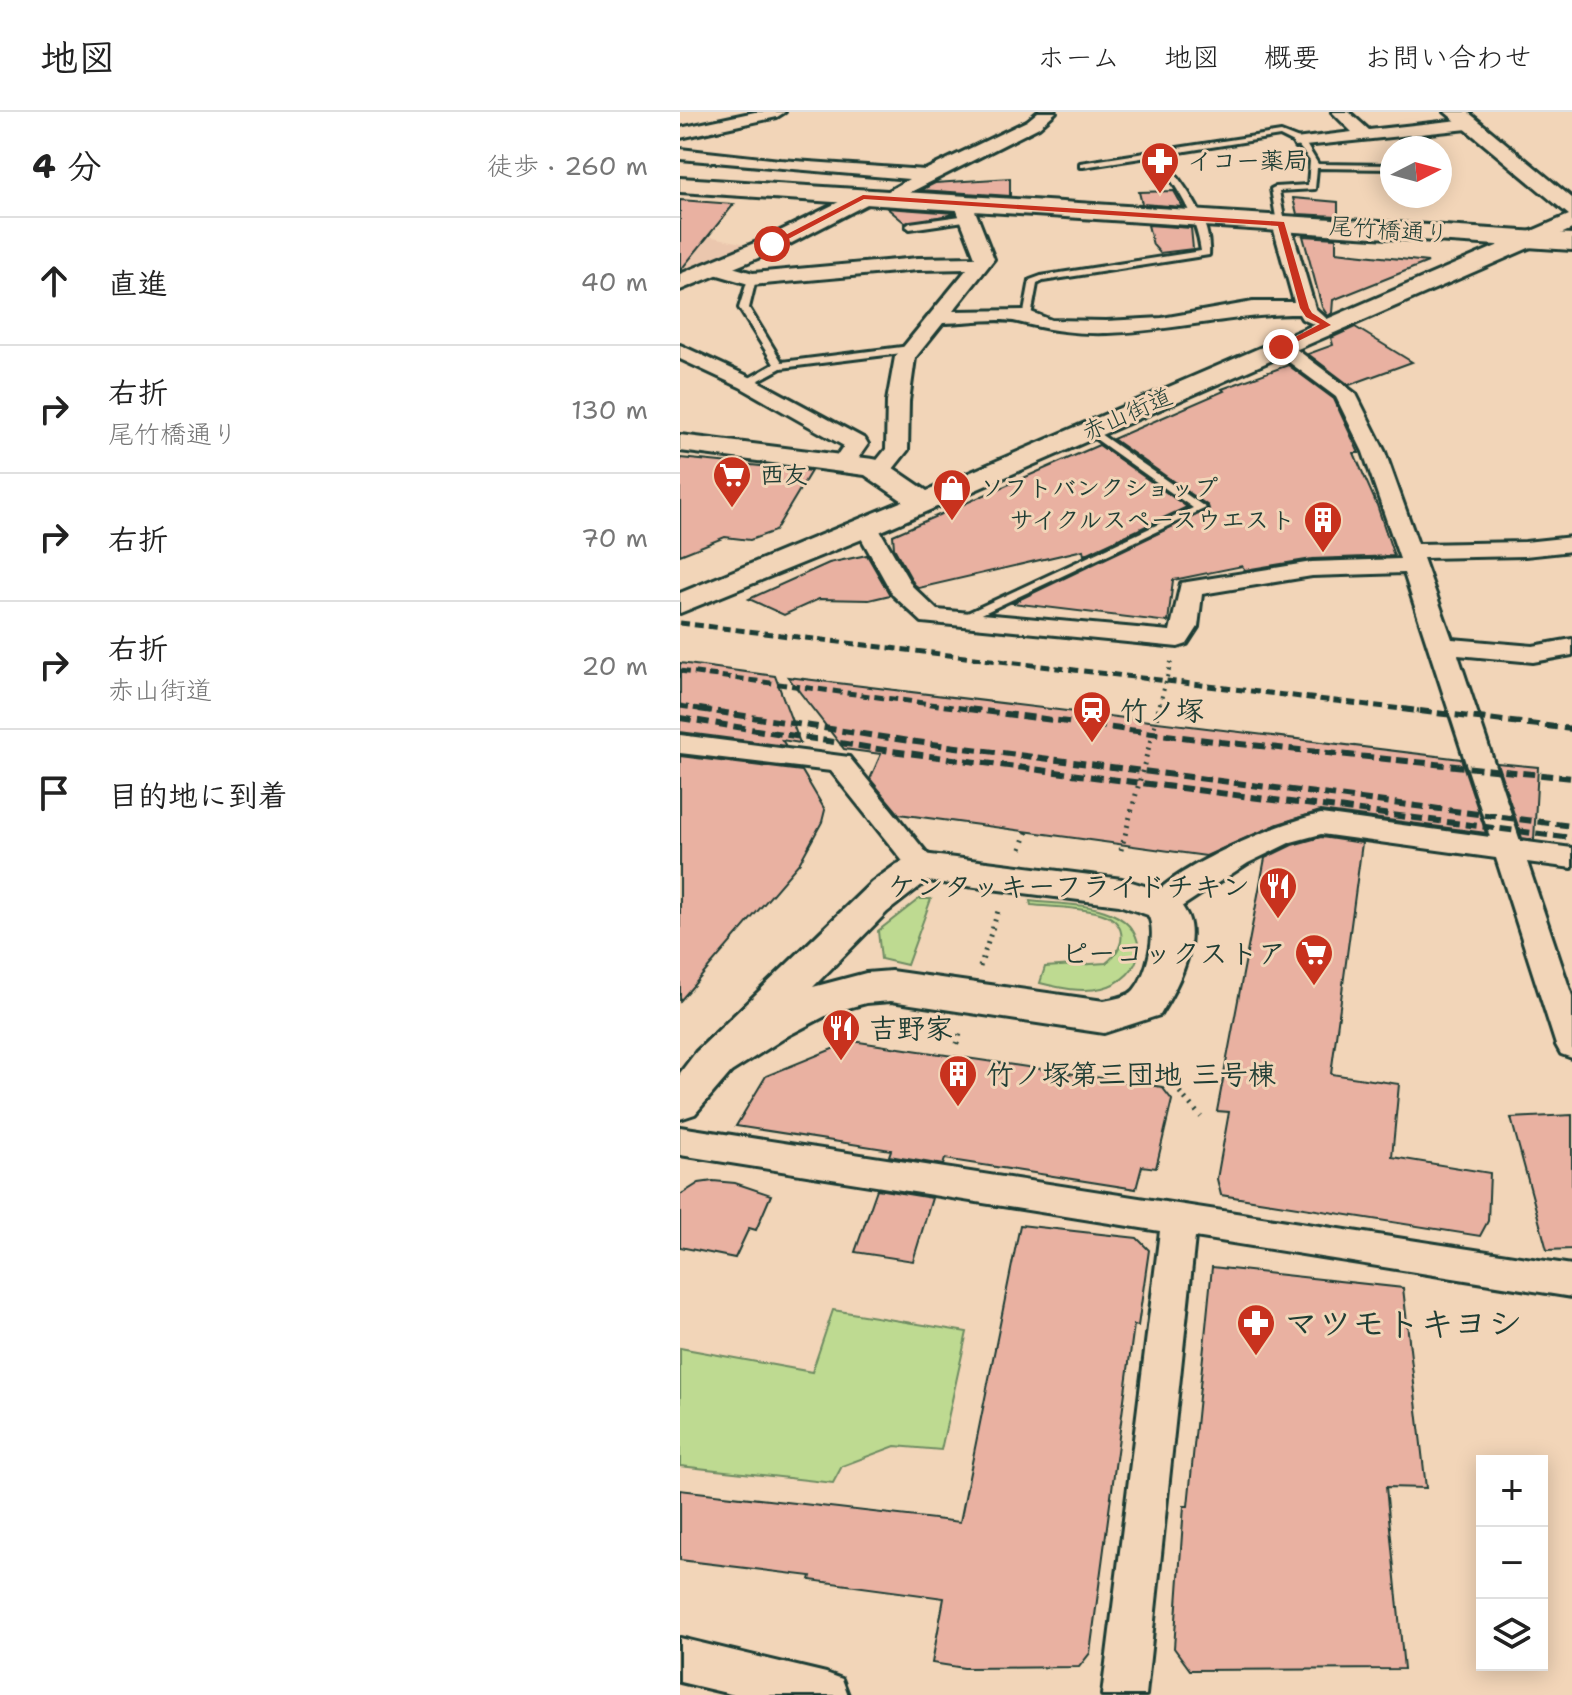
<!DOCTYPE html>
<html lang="ja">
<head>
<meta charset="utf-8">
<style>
  body { margin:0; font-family:"Shantell Sans","Klee One",sans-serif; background:#f6f6f6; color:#222 }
  .controls { position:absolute; right:24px; bottom:24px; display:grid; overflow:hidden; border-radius:0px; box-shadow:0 4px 20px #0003 }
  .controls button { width:72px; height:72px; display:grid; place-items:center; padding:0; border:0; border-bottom:2px solid #e0e0e0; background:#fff; color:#222; font:40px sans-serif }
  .compass { position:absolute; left:700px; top:24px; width:72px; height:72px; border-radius:50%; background:#fff; box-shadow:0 4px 20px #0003; rotate:84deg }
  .stop { position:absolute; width:24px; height:24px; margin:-18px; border:6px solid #c8321e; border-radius:50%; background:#fff }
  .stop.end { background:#c8321e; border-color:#fff; box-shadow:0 2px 8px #0008 }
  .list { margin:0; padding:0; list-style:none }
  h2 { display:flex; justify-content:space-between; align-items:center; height:104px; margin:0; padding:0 32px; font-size:34px }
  h2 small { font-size:26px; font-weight:400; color:#767676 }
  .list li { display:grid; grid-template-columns:52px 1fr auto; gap:24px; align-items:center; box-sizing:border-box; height:128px; padding:0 32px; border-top:2px solid #e0e0e0 }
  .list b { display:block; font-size:30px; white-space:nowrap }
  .list p { margin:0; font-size:26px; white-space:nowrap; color:#767676 }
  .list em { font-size:26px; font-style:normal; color:#767676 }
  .icon { flex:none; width:44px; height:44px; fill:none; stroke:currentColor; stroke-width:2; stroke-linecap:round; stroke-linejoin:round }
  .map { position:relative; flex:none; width:892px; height:1583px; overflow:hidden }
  header { display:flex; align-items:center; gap:48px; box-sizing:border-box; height:112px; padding:0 40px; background:#fff; border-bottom:2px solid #e0e0e0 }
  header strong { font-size:38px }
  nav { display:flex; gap:44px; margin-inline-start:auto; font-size:28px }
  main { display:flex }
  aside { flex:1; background:#fff }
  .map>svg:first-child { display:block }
  .built { fill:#ebc7ae }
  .green { fill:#beda91; stroke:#6e8c62; stroke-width:2 }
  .building { fill:#e9b1a1; stroke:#1f3d34; stroke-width:2 }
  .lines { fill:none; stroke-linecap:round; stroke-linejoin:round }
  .service-casing { stroke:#1f3d34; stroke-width:6 }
  .minor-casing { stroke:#1f3d34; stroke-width:6 }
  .tertiary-casing { stroke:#1f3d34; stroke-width:6 }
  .secondary-casing { stroke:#1f3d34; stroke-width:6 }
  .path-far1 { stroke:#1f3d34; stroke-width:4; stroke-dasharray:2 5; stroke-linecap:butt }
  .path { stroke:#1f3d34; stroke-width:5; stroke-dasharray:2 6; stroke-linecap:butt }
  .service { fill:#f2d5b8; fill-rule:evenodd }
  .minor { fill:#f2d5b8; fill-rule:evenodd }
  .tertiary { fill:#f2d5b8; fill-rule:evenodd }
  .secondary { fill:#f2d5b8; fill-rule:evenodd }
  .rail-far1 { stroke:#1f3d34; stroke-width:5; stroke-dasharray:9 5; stroke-linecap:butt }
  .rail { stroke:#1f3d34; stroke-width:6; stroke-dasharray:12 6; stroke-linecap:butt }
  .route { fill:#c8321e }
  .labels { text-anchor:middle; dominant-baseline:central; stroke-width:6; stroke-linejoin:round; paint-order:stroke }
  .far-poi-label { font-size:24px; font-weight:bold; fill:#1f3d34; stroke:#f2d5b8; text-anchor:start }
  .far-street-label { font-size:24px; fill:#1f3d34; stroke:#f2d5b8 }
  .poi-label { font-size:28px; font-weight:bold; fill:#1f3d34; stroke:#f2d5b8; text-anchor:start }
  .near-poi-label { font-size:34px; font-weight:bold; fill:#1f3d34; stroke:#f2d5b8; text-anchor:start }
</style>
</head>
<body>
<header>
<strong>地図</strong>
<nav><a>ホーム</a><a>地図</a><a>概要</a><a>お問い合わせ</a></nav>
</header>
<main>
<aside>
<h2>4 分<small>徒歩 · 260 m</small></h2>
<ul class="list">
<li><svg class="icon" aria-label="ahead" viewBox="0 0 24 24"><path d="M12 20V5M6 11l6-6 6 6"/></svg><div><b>直進</b></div><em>40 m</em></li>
<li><svg class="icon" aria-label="right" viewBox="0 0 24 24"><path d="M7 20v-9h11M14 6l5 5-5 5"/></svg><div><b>右折</b><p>尾竹橋通り</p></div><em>130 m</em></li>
<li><svg class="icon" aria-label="right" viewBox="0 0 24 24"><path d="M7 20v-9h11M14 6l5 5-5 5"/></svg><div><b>右折</b></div><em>70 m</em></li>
<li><svg class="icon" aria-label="right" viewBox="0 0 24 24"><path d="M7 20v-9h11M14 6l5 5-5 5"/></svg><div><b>右折</b><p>赤山街道</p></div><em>20 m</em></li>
<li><svg class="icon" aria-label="arrive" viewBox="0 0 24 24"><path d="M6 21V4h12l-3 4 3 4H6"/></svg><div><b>目的地に到着</b></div></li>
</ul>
</aside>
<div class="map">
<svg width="892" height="1583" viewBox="0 0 892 1583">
  <rect width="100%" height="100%" fill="#f2d5b8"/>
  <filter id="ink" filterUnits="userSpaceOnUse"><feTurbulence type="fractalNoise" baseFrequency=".0125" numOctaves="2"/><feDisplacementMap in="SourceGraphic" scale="16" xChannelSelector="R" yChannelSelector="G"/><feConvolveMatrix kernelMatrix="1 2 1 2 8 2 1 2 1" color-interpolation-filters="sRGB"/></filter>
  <g filter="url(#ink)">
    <!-- built -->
    <path class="built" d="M0 118 66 132 0 160Z"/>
    <!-- green -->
    <g class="green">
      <path d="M239 787H251L227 853 201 847 198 819Z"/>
      <path d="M350 789C375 792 407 791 430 801 473 819 465 865 422 876 402 881 380 876 360 871L365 855 426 851C449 833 447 807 416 800 395 795 372 795 351 793Z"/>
      <path d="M153 1198 287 1220 261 1338 215 1334 162 1354 153 1371 0 1354V1236L132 1260Z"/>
    </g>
    <!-- building -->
    <g class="building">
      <path d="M330 66V84L241 78 255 71Z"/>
      <path d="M494 79 503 95 462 92 459 80Z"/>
      <path d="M613 86 658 90V104L617 102Z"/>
      <path d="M0 88 54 92 0 159Z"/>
      <path d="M207 96 275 101V102L225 111Z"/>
      <path d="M468 113 511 116 513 137 480 141 473 133Z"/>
      <path d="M623 124 656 126V140L748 150 653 188 652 201 648 204 642 195Z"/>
      <path d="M675 215 732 250 669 273 628 242 653 233 651 226Z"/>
      <path d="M608 253 654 287 679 341H674L697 393 714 444 632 447 565 458 562 454 493 468 488 510 332 491 529 397 528 394 433 327 544 279 542 277Z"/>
      <path d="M419 333 507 395 404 443 403 438 239 476 234 472 214 436 213 423Z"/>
      <path d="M0 346 122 358 131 359 95 419 70 428 45 425 0 443Z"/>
      <path d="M187 443 210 483 189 488 139 487 104 503 69 487 149 451Z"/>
      <path d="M0 551 95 564 120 631 102 628 106 634 0 620Z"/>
      <path d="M108 565 781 647 806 721 640 699 598 712 526 744 219 702 190 667 201 642 164 637Z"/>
      <path d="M0 644 122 659 145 698 142 710 120 750 0 889Z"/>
      <path d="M817 651 858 655 854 728 842 726Z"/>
      <path d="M641 725 682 731 651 962 719 972 712 1045 810 1061 808 1109 800 1124 541 1083 537 1067 549 1000 537 999 585 746 612 733Z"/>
      <path d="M172 929 482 975 492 988 476 1056 462 1054 456 1077 265 1047 263 1053 209 1044 211 1038 56 1014 86 964Z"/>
      <path d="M892 1003V1137L867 1138 831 1006Z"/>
      <path d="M33 1069 55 1071 91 1083 76 1118 69 1116 55 1146 0 1135V1083L19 1071Z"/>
      <path d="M197 1077 252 1086 233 1149 175 1140Z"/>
      <path d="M340 1113 457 1126 469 1138 458 1214 454 1213 410 1541 399 1555 284 1556 252 1551 264 1486 130 1468 131 1464 0 1448V1378L280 1410Z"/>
      <path d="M532 1155 723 1176 746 1376 706 1375 724 1557 510 1558 494 1536 504 1394H508Z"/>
    </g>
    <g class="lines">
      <defs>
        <g id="service">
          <path d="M601 20 624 29 638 52 712 53V57L637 56 635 77 599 79 605 111 601 114 597 111 591 77 595 75 628 73 630 49 618 33 600 24 481 43C502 71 532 106 529 143L363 169 357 172 351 204 343 206 350 168 361 164 521 139C516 102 496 74 474 44L403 55H400V51Z"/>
          <path d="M288 103 292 106 291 108 230 117 226 114 230 111Z"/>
          <path d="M72 164 76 167 69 196 102 250 230 234 235 237 230 240 101 256 70 273H64V269L94 252 59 196 68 167Z"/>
          <path d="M410 315 526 396 289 508H281V504L513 396 406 320 405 318Z"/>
        </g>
        <g id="minor">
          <path d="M75 0H105L97 5 0 26V16Z"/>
          <path d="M358 0H376L359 15 209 91 200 86 203 82 229 67 0 47V37L100 48 245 58 347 9Z"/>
          <path d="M652 0H669L689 18 788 7 796 12 788 17 615 35 613 31 615 27 672 20Z"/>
          <path d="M283 86 292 91 314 147 273 199 346 198 371 208 426 209 482 206 573 190H614L592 111 601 106 610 111 635 196 648 208 638 214 622 207 619 202C554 202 493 219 428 221 394 222 369 218 338 210 319 205 283 211 263 211L235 246 229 289 228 338 209 362H193L190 357 206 337 207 289 215 245 287 157 238 158 72 173 28 160 26 156 35 150 73 161 238 146 295 145 274 91Z"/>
          <path d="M601 229 608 231 676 282 705 340 738 432 845 430 892 425V439L845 444 743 446 772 527 853 534 892 527V543L853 550 778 543 840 729 892 736V756L847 750 892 884V946L881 942 876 933 816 746 641 722 611 730 568 751 492 801 481 804 470 801 466 793C487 757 600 710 641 702L810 725 724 461 632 464 522 482 518 515 507 532 498 535 242 510 213 483 175 415 179 410H195L232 474 257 498 490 519 501 471 632 450 720 447 683 340 656 285 594 239 591 235 594 231Z"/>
          <path d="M0 233 74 267 185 327 188 332 172 355H156L153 350 164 334 60 275 0 247Z"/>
          <path d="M0 623 169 645 258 755 253 762 243 765 233 762 151 659 0 641Z"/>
          <path d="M0 1015 892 1153V1185L515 1125 466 1583H422L480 1119 0 1043Z"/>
          <path d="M0 1526 146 1561 162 1567 168 1583H55L0 1570Z"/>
        </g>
        <g id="tertiary">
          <path d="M765 0H788L892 86V117L197 421 0 501V481L223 389 185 363 0 339V323L193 347 203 349 247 379 889 103Z"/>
          <path d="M183 78 194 85 191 90 100 137 0 178V162L84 127Z"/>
          <path d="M243 742 442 767 494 783C499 790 505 798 508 805 519 835 495 879 480 903L424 921 211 889 186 891 153 900 109 923 51 960 15 1002 0 1007V961L16 940 192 770 217 752ZM247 769 439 793 468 803C478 820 467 863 454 878 448 885 433 887 424 889L211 859 186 861 133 875 207 800Z"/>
        </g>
        <path id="secondary" d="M0 66 892 122V138L0 80Z"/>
      </defs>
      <!-- service casing -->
      <use href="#service" class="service-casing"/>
      <!-- minor casing -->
      <use href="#minor" class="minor-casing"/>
      <!-- tertiary casing -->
      <use href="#tertiary" class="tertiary-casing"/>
      <!-- secondary casing -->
      <use href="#secondary" class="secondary-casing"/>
      <!-- path-far1 -->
      <path class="path-far1" d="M478 599 491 550"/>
      <!-- path -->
      <g class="path">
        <path d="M341 737 347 720"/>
        <path d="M441 738 479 597"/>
        <path d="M300 855 319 796"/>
        <path d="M277 932 281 918"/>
        <path d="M484 962 521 1005"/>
      </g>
      <!-- service -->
      <use href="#service" class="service"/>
      <!-- minor -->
      <use href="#minor" class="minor"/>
      <!-- tertiary -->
      <use href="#tertiary" class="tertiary"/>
      <!-- secondary -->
      <use href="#secondary" class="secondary"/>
      <!-- rail-far1 -->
      <g class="rail-far1">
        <path d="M0 511 739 599"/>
        <path d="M0 559 304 599"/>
        <path d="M0 594 32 599"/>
      </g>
      <!-- rail -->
      <g class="rail">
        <path d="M19 597 229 629 892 714"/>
        <path d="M288 597 541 630 892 666"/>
        <path d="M722 597 892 617"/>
        <path d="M0 606 211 639 892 726"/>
      </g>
    </g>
  </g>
  <!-- route -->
  <path class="route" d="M183 83 604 110 629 196 632 201 651 213 604 236 596 235 640 212 626 205 620 196 598 114 184 87 95 134 88 132Z"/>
  <!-- icons -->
  <defs>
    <symbol id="pharmacy-pin" viewBox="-11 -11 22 30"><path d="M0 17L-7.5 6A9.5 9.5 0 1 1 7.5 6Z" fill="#c8321e" stroke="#f2d5b8"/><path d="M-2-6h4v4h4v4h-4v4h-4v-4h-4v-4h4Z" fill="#fff"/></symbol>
    <symbol id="supermarket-pin" viewBox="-11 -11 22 30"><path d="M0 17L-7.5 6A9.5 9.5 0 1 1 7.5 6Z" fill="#c8321e" stroke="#f2d5b8"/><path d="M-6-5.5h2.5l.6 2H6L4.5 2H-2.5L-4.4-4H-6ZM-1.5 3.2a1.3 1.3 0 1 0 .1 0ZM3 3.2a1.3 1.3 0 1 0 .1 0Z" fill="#fff"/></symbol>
    <symbol id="shop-pin" viewBox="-11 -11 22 30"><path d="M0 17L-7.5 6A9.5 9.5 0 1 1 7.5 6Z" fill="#c8321e" stroke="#f2d5b8"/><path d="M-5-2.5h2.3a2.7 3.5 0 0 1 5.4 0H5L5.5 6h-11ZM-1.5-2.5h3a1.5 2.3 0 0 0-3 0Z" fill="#fff"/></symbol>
    <symbol id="building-pin" viewBox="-11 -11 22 30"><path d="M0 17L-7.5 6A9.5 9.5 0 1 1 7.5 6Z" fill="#c8321e" stroke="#f2d5b8"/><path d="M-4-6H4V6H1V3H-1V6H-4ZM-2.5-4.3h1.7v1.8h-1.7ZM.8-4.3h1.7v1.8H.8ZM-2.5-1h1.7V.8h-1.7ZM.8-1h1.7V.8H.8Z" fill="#fff"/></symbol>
    <symbol id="station-pin" viewBox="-11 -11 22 30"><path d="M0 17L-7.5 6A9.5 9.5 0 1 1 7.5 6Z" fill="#c8321e" stroke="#f2d5b8"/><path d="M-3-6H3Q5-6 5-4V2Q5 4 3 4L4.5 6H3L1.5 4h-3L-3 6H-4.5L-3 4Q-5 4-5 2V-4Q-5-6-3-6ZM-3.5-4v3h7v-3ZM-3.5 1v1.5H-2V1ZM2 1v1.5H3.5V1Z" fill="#fff"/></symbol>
    <symbol id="restaurant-pin" viewBox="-11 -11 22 30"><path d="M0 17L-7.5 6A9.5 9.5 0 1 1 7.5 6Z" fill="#c8321e" stroke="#f2d5b8"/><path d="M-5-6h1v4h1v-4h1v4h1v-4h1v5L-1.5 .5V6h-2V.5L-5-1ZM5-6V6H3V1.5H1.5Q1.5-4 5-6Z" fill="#fff"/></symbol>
  </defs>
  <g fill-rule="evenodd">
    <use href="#pharmacy-pin" x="458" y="27" width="44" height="60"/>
    <use href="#supermarket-pin" x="30" y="341" width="44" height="60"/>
    <use href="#shop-pin" x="250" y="354" width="44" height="60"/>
    <use href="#building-pin" x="621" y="386" width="44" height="60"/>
    <use href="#station-pin" x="390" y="576" width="44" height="60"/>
    <use href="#restaurant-pin" x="576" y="752" width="44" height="60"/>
    <use href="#supermarket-pin" x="612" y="819" width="44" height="60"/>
    <use href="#restaurant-pin" x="139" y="894" width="44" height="60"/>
    <use href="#building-pin" x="256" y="940" width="44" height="60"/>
    <use href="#pharmacy-pin" x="554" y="1189" width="44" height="60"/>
  </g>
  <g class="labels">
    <!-- far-poi labels -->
    <g class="far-poi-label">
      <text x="508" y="49">イコー薬局</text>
      <text x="80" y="363">西友</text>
      <text x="300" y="376">ソフトバンクショップ</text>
      <text x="615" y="408" text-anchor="end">サイクルスペースウエスト</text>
    </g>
    <!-- far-street labels -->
    <g class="far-street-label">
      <text transform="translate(709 118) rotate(4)">尾竹橋通り</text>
      <text transform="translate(447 302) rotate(-24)">赤山街道</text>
    </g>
    <!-- poi labels -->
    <g class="poi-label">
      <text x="440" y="598">竹ノ塚</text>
      <text x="570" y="774" text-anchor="end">ケンタッキーフライドチキン</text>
      <text x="606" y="841" text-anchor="end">ピーコックストア</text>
      <text x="189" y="916">吉野家</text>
      <text x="306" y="962">竹ノ塚第三団地 三号棟</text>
    </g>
    <!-- near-poi labels -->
    <g class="near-poi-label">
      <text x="604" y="1211">マツモトキヨシ</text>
    </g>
  </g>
</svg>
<div class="controls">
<button>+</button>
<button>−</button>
<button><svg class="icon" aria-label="layers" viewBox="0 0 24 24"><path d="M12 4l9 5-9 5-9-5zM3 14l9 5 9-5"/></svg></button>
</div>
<svg class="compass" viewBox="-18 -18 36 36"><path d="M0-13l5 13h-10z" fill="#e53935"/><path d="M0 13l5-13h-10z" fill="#767676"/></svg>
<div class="stop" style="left:92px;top:132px"></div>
<div class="stop end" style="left:601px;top:235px"></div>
</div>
</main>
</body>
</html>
